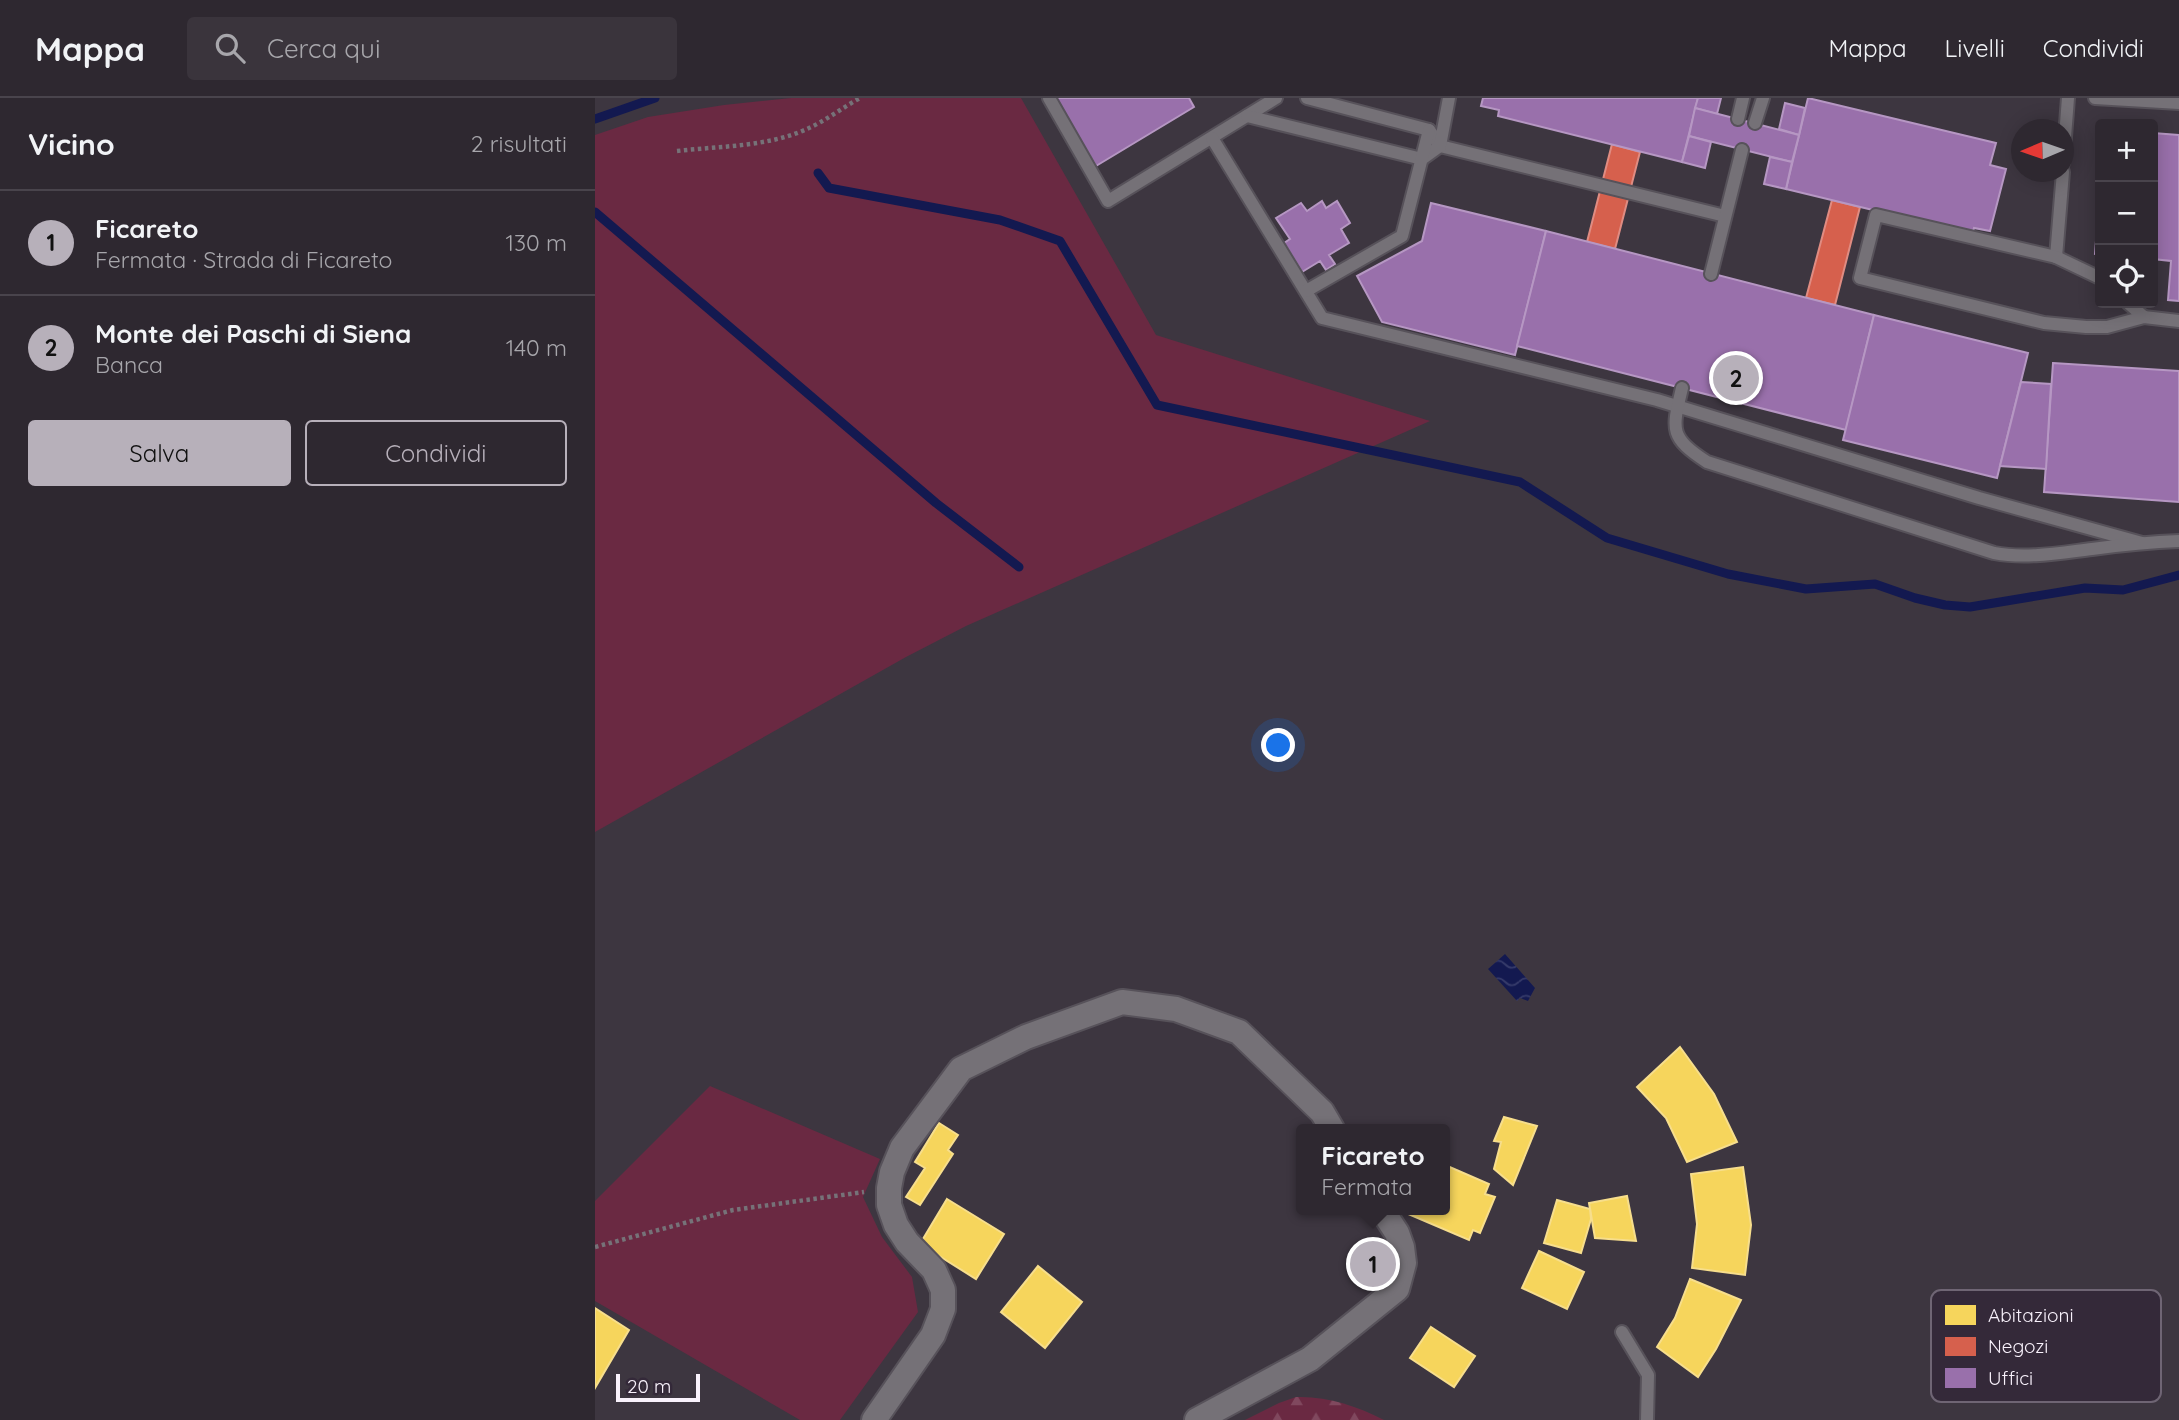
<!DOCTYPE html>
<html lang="it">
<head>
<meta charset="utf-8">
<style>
  body { margin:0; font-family:Quicksand,sans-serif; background:#3a343c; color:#f1f3f6 }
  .controls { position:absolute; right:21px; top:21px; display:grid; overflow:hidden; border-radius:7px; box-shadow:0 4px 18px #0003 }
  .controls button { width:63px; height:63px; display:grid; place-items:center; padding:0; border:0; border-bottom:2px solid #49444c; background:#2e2830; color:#f1f3f6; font:35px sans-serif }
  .compass { position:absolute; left:1416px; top:21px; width:63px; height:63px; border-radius:50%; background:#2e2830; box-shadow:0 4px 18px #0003; rotate:268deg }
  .scale { position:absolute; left:21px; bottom:18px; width:84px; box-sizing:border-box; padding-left:7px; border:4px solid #f9f2fc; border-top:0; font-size:19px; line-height:24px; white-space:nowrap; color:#f9f2fc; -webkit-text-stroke:5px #342939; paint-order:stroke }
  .you { position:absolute; left:684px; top:648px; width:24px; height:24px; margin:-18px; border:5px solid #fff; border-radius:50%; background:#1a73e8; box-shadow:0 0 0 10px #1a73e833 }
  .badge { display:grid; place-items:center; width:46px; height:46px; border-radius:50%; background:#b7b0ba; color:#111; font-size:23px; font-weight:700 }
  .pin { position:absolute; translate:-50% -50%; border:4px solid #fff; box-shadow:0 2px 7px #0006 }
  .popup { position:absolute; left:701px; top:1026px; width:154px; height:91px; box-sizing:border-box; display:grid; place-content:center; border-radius:7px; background:#2e2830; filter:drop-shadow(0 2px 5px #0005); font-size:23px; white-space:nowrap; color:#a7a6ab }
  .popup b { font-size:26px; color:#f1f3f6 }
  .popup::after { content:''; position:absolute; left:50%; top:100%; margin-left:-14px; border:14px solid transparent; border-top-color:#2e2830 }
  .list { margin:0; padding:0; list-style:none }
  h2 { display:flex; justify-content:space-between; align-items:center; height:91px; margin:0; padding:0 28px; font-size:30px }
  h2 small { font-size:23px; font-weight:400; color:#a7a6ab }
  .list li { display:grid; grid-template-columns:46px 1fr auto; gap:21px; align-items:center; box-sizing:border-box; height:105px; padding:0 28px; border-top:2px solid #49444c }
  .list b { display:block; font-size:26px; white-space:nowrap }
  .list p { margin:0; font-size:23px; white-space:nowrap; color:#a7a6ab }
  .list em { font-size:23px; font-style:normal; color:#a7a6ab }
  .actions { display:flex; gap:14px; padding:21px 28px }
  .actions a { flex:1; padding:16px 0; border:2px solid #b7b0ba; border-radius:7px; text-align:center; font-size:24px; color:#b7b0ba }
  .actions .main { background:#b7b0ba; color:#111 }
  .icon { flex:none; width:38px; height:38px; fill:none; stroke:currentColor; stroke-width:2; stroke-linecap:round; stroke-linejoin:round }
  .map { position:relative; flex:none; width:1584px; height:1322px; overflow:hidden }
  header { display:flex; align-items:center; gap:42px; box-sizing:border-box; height:98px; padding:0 35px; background:#2e2830; border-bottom:2px solid #49444c }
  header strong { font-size:33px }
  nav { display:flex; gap:38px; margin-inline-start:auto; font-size:24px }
  .search { width:490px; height:63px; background:#3a343c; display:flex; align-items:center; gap:18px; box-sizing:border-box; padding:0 24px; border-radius:7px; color:#a7a6ab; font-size:26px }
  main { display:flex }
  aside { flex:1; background:#2e2830 }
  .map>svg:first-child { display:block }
  .green { fill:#6a2942 }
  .forest { fill:url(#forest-firs) }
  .water { fill:url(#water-waves) }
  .homes { fill:#f6d55c; stroke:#f7de8c; stroke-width:2 }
  .shops { fill:#d6604d; stroke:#e08c82; stroke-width:2 }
  .offices { fill:#9970ab; stroke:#b697c3; stroke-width:2 }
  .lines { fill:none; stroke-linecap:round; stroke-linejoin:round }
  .stream { stroke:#131950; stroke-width:9 }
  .service-casing { stroke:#57525a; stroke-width:16 }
  .minor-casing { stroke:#57525a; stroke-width:28 }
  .path { stroke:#767278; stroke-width:4.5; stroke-dasharray:3.5 3.5; stroke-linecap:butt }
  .service { stroke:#757177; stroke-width:12 }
  .minor { stroke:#757177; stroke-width:24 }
  .key { fill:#342939; stroke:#6f6574; stroke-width:2 }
  .key-label { font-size:19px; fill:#f9f2fc }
</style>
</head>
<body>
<header>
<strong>Mappa</strong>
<div class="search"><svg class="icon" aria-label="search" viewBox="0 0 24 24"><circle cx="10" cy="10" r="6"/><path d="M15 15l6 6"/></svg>Cerca qui</div>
<nav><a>Mappa</a><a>Livelli</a><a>Condividi</a></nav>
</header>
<main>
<aside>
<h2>Vicino<small>2 risultati</small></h2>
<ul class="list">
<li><span class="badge">1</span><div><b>Ficareto</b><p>Fermata · Strada di Ficareto</p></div><em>130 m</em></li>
<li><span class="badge">2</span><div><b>Monte dei Paschi di Siena</b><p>Banca</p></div><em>140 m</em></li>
</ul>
<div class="actions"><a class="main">Salva</a><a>Condividi</a></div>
</aside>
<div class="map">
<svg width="1584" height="1322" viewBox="0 0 1584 1322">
  <defs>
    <pattern id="forest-firs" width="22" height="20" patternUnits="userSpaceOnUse" patternTransform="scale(1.75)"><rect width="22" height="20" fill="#6a2942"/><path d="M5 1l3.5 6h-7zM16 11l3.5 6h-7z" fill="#80485e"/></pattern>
    <pattern id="water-waves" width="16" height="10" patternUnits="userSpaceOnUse" patternTransform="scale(1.75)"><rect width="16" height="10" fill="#131950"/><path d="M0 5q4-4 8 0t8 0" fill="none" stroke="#363b6a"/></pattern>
  </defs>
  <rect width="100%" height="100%" fill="#3d3640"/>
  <!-- green -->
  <g class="green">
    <path d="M196 0H426L561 237 835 323 371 528 311 559 0 734V37L53 19 129 7Z"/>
    <path d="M115 988 285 1061 268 1099 287 1139 317 1179 323 1214 245 1322H205L0 1203V1103Z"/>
  </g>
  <!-- forest -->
  <path class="forest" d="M701 1299C732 1298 762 1308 789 1322H650L684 1305Z"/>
  <!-- water -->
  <path class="water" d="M910 856 940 890 933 903 925 900 922 903 893 871Z"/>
  <!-- homes -->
  <g class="homes">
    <path d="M1085 949 1119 996 1142 1044 1092 1064 1071 1020 1042 989Z"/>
    <path d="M909 1019 942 1028 918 1087 899 1071 906 1044 899 1043Z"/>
    <path d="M344 1025 363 1037 353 1052 358 1056 325 1107 311 1099 330 1070 320 1064Z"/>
    <path d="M850 1067 894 1086 890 1096 900 1099 885 1135 878 1132 874 1142 804 1112H850Z"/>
    <path d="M1148 1069 1156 1127 1150 1177 1097 1170 1102 1126 1096 1076Z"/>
    <path d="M1032 1098 1041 1143 1000 1140 994 1105Z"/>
    <path d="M352 1101 409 1136 381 1181 325 1146Z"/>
    <path d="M962 1102 995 1111 996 1121 986 1155 949 1145Z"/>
    <path d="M944 1153 989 1174 972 1211 927 1190Z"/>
    <path d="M443 1168 487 1204 450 1250 406 1214Z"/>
    <path d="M1095 1181 1146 1202 1121 1251 1103 1279 1062 1249 1080 1220Z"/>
    <path d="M0 1210 34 1232 0 1290Z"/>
    <path d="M836 1229 880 1258 859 1289 815 1260Z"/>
  </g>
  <!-- shops -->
  <g class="shops">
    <path d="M1017 46 1045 54 1020 151 992 144Z"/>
    <path d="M1237 102 1265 109 1240 207 1211 200Z"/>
  </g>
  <!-- offices -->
  <g class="offices">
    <path d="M460 0H594L599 9 501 68Z"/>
    <path d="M888 0H1103L1087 64 903 18 904 12 886 8Z"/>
    <path d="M1103 0H1126L1122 16 1100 10Z"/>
    <path d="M1213 0 1401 45 1395 67 1411 71 1395 133 1379 130 1377 136 1191 91Z"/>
    <path d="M1190 5 1210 10 1204 37 1184 31Z"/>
    <path d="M1100 10 1204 37 1197 64 1094 38Z"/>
    <path d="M1558 35 1584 37V203L1573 202 1576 163 1558 161Z"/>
    <path d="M1094 38 1116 44 1110 70 1087 64Z"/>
    <path d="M1175 59 1197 64 1191 91 1169 86Z"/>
    <path d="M1505 90V157L1500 156Z"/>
    <path d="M727 103 731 110 742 103 755 125 746 131 754 145 734 157 740 166 731 172 725 163 707 174 689 145 695 141 681 120 706 105 712 113Z"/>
    <path d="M836 105 951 133 920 257 787 224 762 178 827 143Z"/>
    <path d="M951 133 1279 217 1251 332 922 248Z"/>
    <path d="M1279 217 1433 255 1402 380 1248 342Z"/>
    <path d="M1458 265 1584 273V404L1449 394Z"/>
    <path d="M1426 284 1456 286 1451 371 1405 368Z"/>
  </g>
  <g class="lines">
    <!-- stream -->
    <g class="stream">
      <path d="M0 21 60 0"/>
      <path d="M223 75 234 90 405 122 465 143 562 307 925 384 1012 440 1133 476 1211 491 1280 486 1320 500 1350 507 1375 509 1490 490 1528 492 1584 477"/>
      <path d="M0 114 341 405 424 469"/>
    </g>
    <defs>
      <g id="service">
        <path d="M454 0 513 103 681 0"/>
        <path d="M712 0 834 32 845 48 1130 118"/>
        <path d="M1500 0 1584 5"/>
        <path d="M652 18 827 61 845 48 854 0"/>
        <path d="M1143 21 1148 0"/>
        <path d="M1160 25 1168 0"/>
        <path d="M617 40 727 220 1062 302 1384 400 1547 445"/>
        <path d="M1468 65 1473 0"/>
        <path d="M1461 159 1468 74"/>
        <path d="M1116 176 1147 52"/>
        <path d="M1505 180 1461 159 1281 117 1265 180 1449 225 1491 229H1512L1549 219 1584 223"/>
        <path d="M711 193 807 138 834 32"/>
        <path d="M1533 205 1549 219"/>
        <path d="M1087 290C1077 332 1074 339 1112 364L1399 455C1431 461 1464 455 1497 451 1526 447 1555 444 1584 443"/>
        <path d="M1027 1234 1053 1277 1052 1322"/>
      </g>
      <g id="minor">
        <path d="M279 1322 338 1237 348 1211V1192L339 1172 312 1144 301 1127 294 1107V1090L297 1074 307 1050 366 971 431 939 527 904 581 911 644 934 727 1014 737 1031"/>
        <path d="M602 1322 715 1261 802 1191 809 1165 807 1149 802 1135 787 1112"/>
      </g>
    </defs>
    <!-- service casing -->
    <use href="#service" class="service-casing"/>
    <!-- minor casing -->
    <use href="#minor" class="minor-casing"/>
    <!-- path -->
    <g class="path">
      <path d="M82 53C125 48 172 49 212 31 230 23 247 10 265 0"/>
      <path d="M0 1149 138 1112 269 1094"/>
    </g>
    <!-- service -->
    <use href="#service" class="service"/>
    <!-- minor -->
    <use href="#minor" class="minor"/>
  </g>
  <!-- legend -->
  <rect x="1336" y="1192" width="230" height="112" rx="10" class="key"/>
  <rect x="1350" y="1207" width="31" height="20" fill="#f6d55c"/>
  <rect x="1350" y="1239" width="31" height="19" fill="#d6604d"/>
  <rect x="1350" y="1270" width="31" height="20" fill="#9970ab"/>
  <g class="key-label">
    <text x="1393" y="1224">Abitazioni</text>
    <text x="1393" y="1255">Negozi</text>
    <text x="1393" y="1287">Uffici</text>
  </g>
</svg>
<div class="controls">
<button>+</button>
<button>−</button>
<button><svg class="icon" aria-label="locate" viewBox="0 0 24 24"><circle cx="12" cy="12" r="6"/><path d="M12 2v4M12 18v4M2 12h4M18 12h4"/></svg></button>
</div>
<svg class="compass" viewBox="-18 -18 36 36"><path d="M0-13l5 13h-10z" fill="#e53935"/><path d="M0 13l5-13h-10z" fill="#a7a6ab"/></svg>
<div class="scale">20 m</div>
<div class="you"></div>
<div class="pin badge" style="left:778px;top:1166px">1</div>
<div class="popup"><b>Ficareto</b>Fermata</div>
<div class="pin badge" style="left:1141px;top:280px">2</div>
</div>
</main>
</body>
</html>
